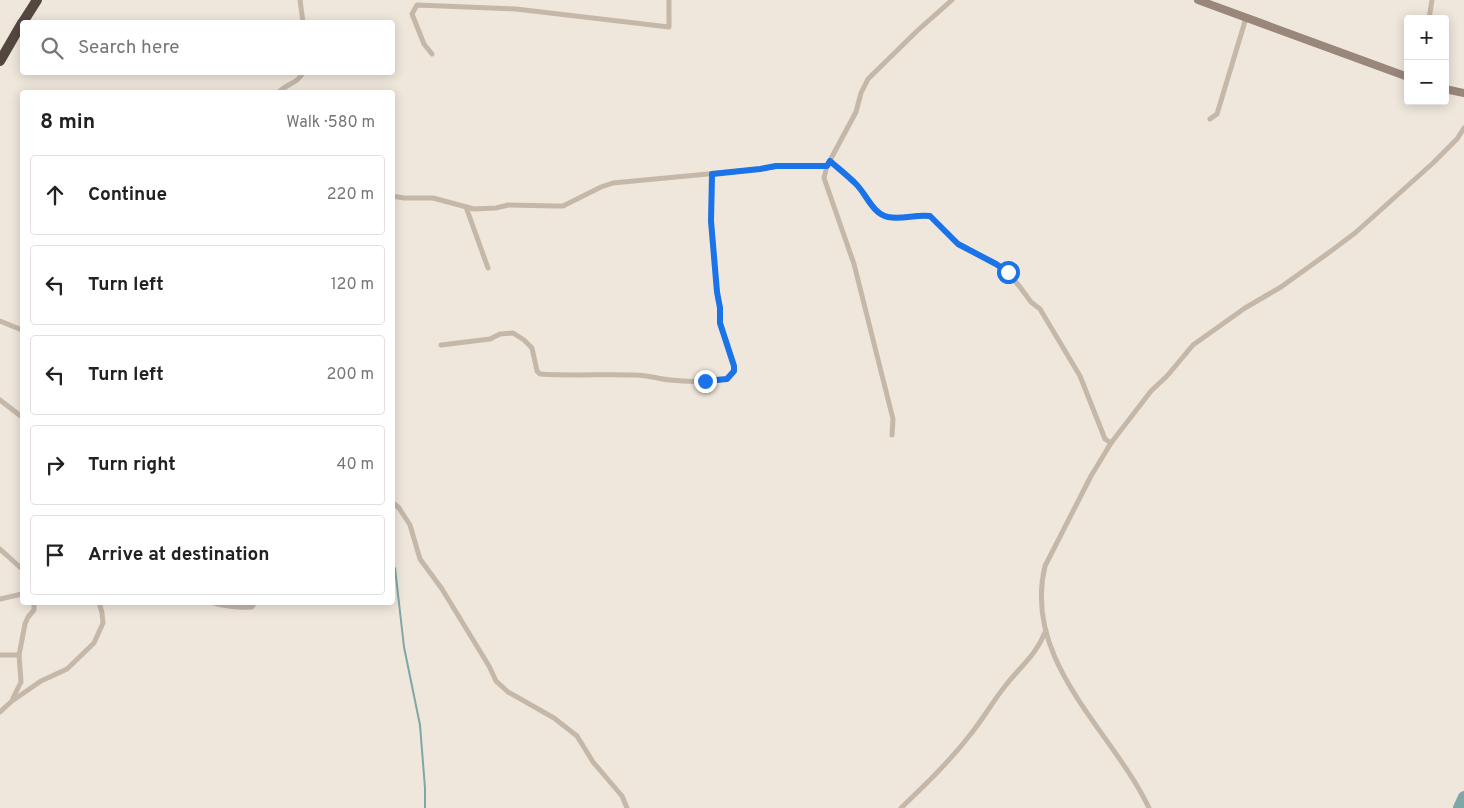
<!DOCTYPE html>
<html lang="en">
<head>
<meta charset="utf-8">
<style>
  body { margin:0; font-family:Overpass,sans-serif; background:#f6f6f6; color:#222 }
  .controls { position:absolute; right:15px; top:15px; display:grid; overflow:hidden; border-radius:5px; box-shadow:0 2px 12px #0003 }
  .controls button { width:45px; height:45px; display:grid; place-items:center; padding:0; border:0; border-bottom:1px solid #e0e0e0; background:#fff; color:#222; font:25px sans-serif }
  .stop { position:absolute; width:15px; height:15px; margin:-11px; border:4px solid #1a73e8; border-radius:50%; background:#fff }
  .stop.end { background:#1a73e8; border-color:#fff; box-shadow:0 1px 5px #0008 }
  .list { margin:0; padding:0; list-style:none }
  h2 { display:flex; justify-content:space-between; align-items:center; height:65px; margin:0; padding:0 20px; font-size:21px }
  h2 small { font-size:16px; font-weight:400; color:#767676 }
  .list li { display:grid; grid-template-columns:32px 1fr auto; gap:15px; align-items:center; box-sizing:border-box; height:80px; margin:0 10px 10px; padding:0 10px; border:1px solid #e0e0e0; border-radius:5px }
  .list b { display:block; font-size:19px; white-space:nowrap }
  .list em { font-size:16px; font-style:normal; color:#767676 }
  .icon { flex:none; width:28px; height:28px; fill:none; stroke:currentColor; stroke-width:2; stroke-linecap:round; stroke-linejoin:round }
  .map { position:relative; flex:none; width:1464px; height:808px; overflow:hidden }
  .search { position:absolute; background:#fff; box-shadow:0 2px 12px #0003; left:20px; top:20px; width:375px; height:55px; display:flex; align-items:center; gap:12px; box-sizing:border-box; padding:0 18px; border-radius:5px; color:#767676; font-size:19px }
  .panel { position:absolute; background:#fff; box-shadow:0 2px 12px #0003; left:20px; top:90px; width:375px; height:515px; border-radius:5px }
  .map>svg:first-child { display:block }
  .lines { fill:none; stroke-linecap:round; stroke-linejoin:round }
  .stream { stroke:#7ea7aa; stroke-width:2 }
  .river { stroke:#7ea7aa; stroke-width:12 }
  .street { stroke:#c6b8a9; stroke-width:5 }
  .secondary { stroke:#9a877b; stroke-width:8 }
  .highway { stroke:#544740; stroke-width:10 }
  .route { stroke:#1a73e8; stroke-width:6 }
</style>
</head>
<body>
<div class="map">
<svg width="1464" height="808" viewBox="0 0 1464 808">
  <rect width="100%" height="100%" fill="#efe7dc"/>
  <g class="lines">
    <!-- stream -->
    <path class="stream" d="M395 568 404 647 420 725 425 788V808"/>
    <!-- river -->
    <path class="river" d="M1459 808 1464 797"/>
    <!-- street -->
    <g class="street">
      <path d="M300 0 303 22"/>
      <path d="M1429 19 1432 0"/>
      <path d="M432 54 424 44 412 14 417 5 516 9 669 27V0"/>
      <path d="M279 92C286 84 299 83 303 72"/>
      <path d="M1210 119 1217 114 1246 18"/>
      <path d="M830 161C839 169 848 176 856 184 867 195 872 213 888 217 902 220 916 214 930 216L958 244 997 264 1007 272 1020 287 1031 302 1040 309 1080 376 1105 439 1111 443"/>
      <path d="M392 196 404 198H433L474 209 496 208 508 205 556 206H563L601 187 613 183 760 169 776 166H827"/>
      <path d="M466 207 488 268"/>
      <path d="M0 321 22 330"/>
      <path d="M441 345 490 339 500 334 513 333 524 340 532 348 537 371 540 374C572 376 604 374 636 375 648 375 658 379 670 380 688 382 709 382 727 379L734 371V366L720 323V308L717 292 711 221 712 174"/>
      <path d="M0 400 22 417"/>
      <path d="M892 435 893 419 854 264 824 178 827 166 856 112 861 93 868 79 917 31 952 0"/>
      <path d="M392 502 399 508 410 525 420 559 442 589 489 666 496 681 508 692 554 718 577 736 593 762 622 796 627 808"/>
      <path d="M0 549 22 569"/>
      <path d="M0 599 22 594"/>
      <path d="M210 602C225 607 237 608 252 607L255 602"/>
      <path d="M0 655H19"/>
      <path d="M13 698 21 682 19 655 25 624 28 617 34 610V602"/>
      <path d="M0 712 12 701 41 681 67 669 94 643 103 623 102 613 99 602"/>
      <path d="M901 808C925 785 949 762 970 735 983 719 993 701 1006 685 1020 667 1037 654 1045 632"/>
      <path d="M1149 808C1112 730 1022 662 1045 566L1091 476 1111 443 1151 391 1167 376 1193 345 1245 308 1281 287 1331 251 1355 233 1433 163 1457 139 1464 128"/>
    </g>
    <!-- secondary -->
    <g class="secondary">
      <path d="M1198 0 1408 77"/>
      <path d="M1445 89 1464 93"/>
    </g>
    <!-- highway -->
    <g class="highway">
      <path d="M23 22 37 0"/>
      <path d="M0 61 22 23"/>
    </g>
  </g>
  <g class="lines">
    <!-- route -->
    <path class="route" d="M705 381 727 379 734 371V366L720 323V308L717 292 711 221 712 174 760 169 776 166H827L830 161C839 169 848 176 856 184 867 195 872 213 888 217 902 220 916 214 930 216L958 244 996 264 1008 272"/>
  </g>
</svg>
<div class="controls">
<button>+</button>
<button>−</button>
</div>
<div class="stop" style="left:1008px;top:272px"></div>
<div class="stop end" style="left:705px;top:381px"></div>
<div class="search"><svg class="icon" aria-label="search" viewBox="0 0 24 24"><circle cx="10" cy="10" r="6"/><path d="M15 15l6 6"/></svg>Search here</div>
<section class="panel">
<h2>8 min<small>Walk · 580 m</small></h2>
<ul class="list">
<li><svg class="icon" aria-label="ahead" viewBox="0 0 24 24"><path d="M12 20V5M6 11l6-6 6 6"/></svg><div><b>Continue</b></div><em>220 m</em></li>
<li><svg class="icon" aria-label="left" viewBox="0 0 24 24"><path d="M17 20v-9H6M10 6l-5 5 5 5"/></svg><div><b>Turn left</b></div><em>120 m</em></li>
<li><svg class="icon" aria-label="left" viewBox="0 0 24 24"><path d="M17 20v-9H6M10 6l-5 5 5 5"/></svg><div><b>Turn left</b></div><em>200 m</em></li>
<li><svg class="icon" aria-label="right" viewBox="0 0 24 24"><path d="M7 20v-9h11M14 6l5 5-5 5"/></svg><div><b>Turn right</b></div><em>40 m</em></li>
<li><svg class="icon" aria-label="arrive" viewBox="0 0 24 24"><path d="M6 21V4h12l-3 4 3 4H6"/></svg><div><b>Arrive at destination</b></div></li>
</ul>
</section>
</div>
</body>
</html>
